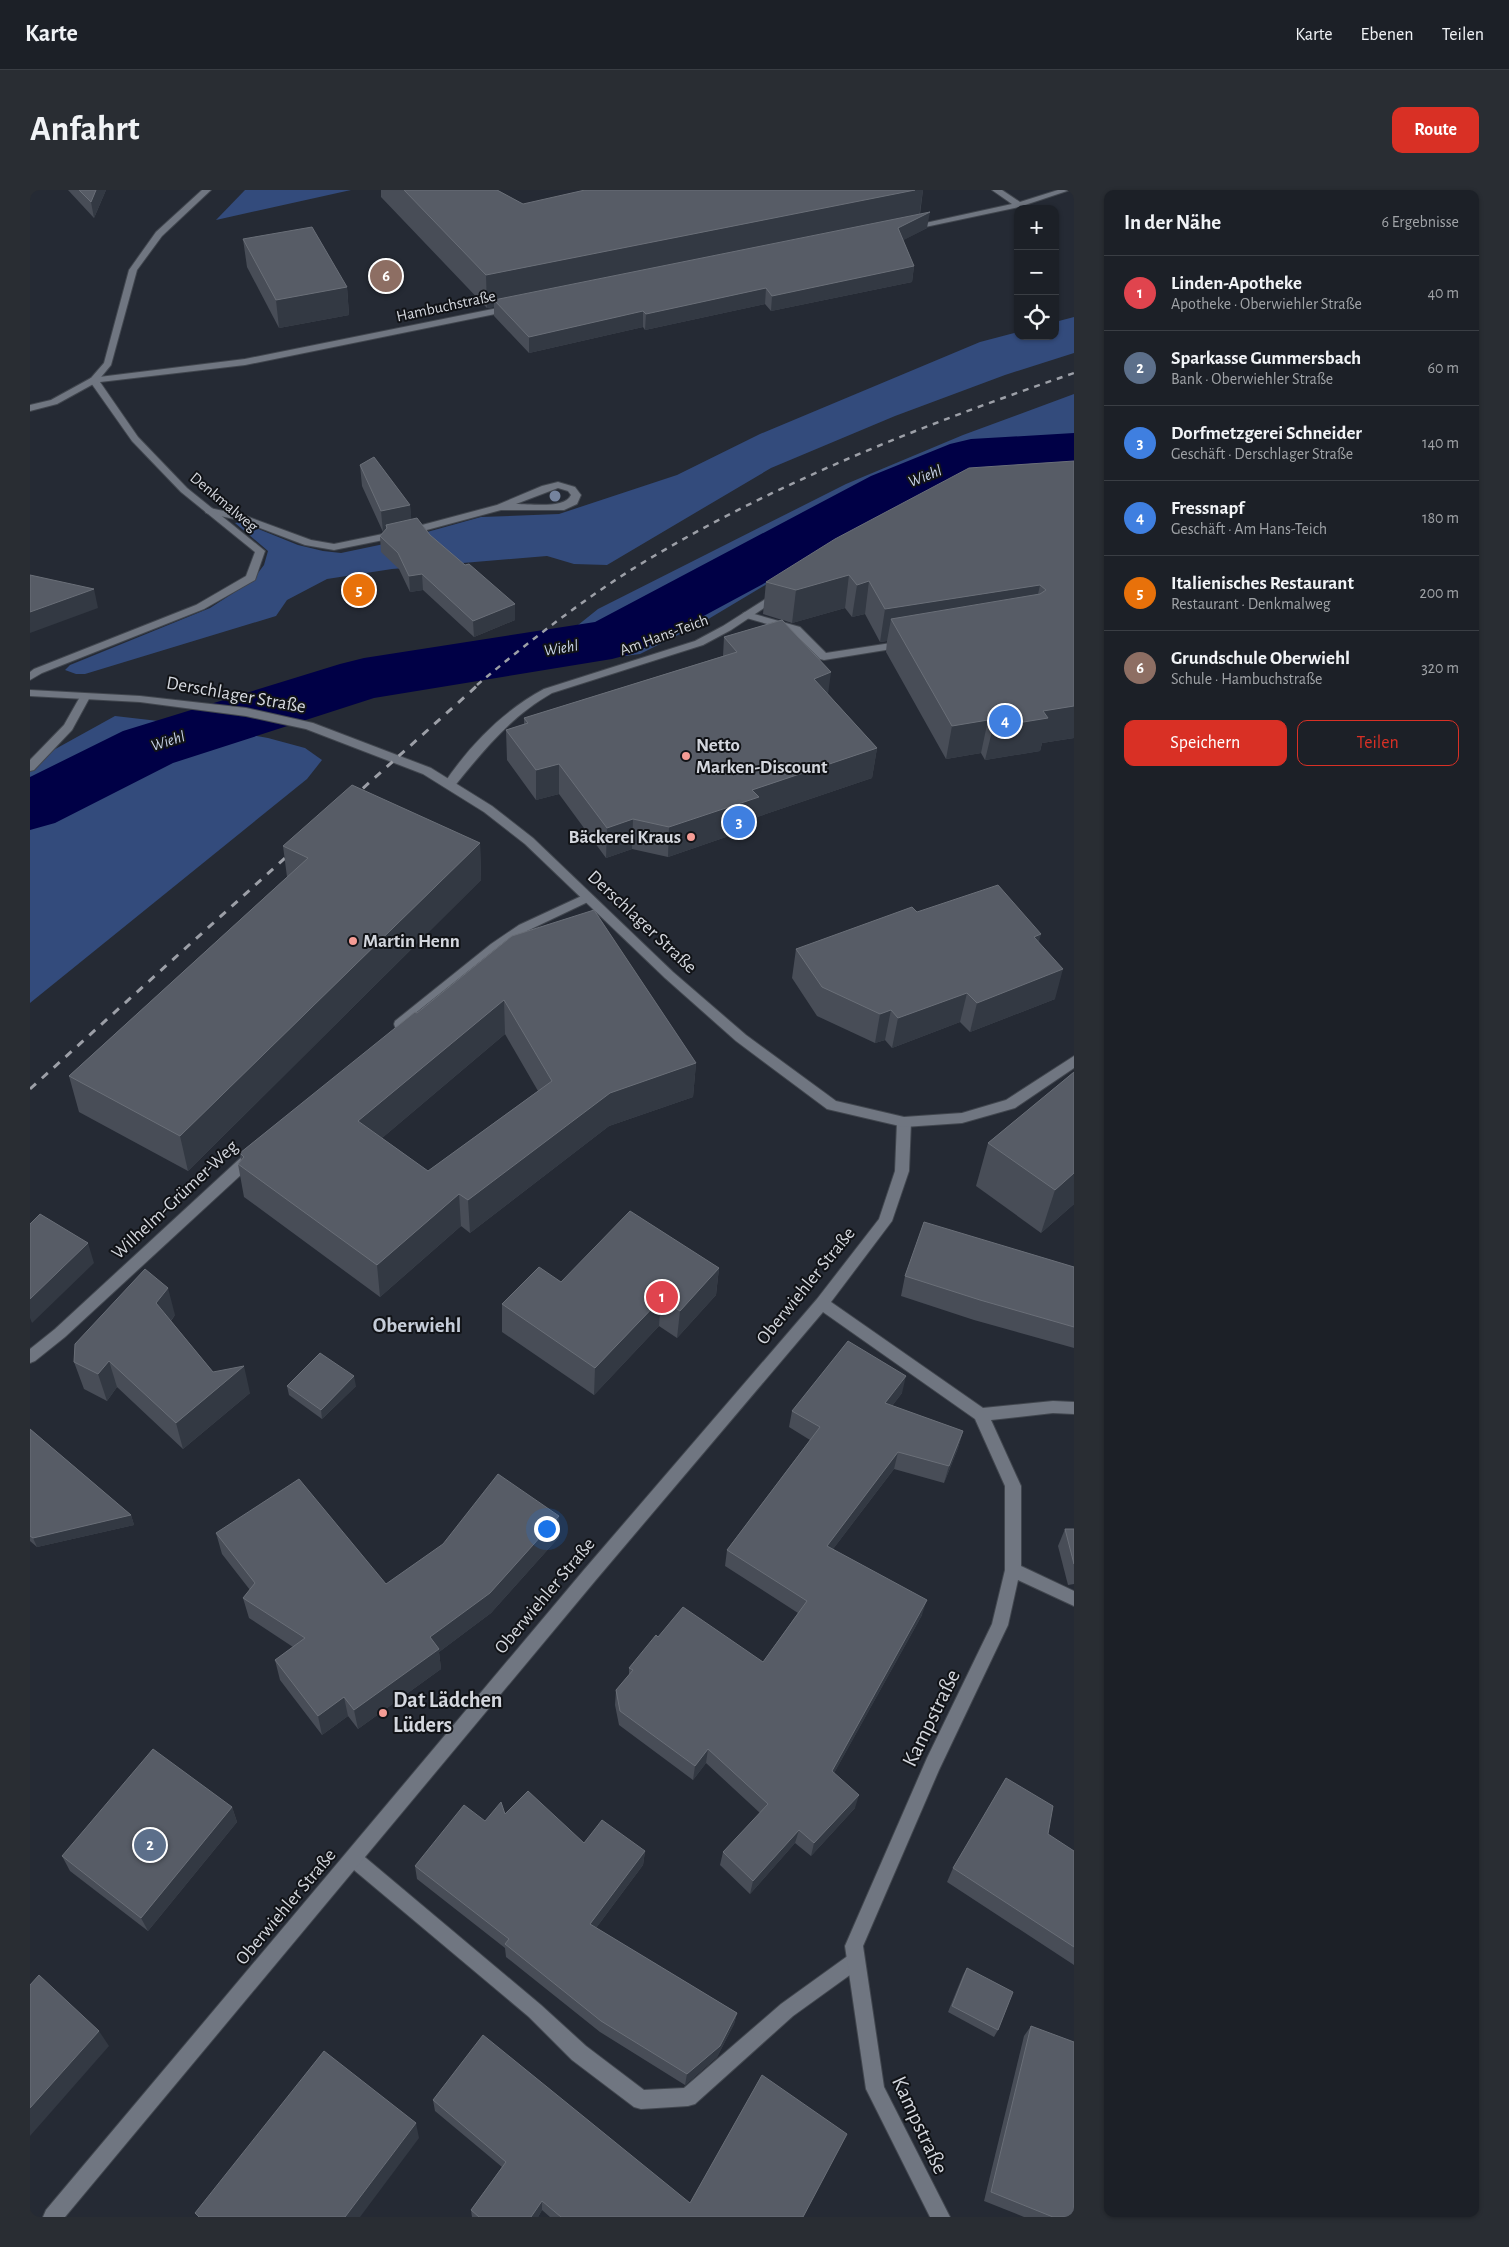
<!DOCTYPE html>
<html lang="de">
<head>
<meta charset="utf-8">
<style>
  body { margin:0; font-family:"Alegreya Sans",sans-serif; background:#292d33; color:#f1f3f6 }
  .controls { position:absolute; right:15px; top:15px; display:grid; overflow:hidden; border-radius:10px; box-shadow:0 1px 4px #0004 }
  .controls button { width:45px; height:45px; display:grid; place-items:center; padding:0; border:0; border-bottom:1px solid #3a3e44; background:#1c2027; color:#f1f3f6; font:25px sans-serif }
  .you { position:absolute; left:516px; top:1338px; width:18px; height:18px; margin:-12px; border:4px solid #fff; border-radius:50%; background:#1a73e8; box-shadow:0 0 0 8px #1a73e833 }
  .badge { display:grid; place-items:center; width:32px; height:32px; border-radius:50%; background:#d93025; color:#fff; font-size:16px; font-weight:700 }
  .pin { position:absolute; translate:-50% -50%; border:2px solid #fff; box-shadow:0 1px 5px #0006 }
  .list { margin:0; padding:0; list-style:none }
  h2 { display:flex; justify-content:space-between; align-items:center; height:65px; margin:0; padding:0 20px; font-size:21px }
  h2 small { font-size:16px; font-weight:400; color:#a0a3a7 }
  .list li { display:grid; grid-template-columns:32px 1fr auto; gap:15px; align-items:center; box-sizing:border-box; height:75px; padding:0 20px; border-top:1px solid #3a3e44 }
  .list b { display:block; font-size:19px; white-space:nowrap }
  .list p { margin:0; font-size:16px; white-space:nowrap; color:#a0a3a7 }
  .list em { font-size:16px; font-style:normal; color:#a0a3a7 }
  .actions { display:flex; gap:10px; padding:15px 20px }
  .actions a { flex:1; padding:11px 0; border:1px solid #d93025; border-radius:10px; text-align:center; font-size:18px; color:#d93025 }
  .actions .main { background:#d93025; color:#fff }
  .icon { flex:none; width:28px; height:28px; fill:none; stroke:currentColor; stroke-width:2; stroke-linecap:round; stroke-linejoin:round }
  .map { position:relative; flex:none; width:1044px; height:2027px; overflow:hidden; border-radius:10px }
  header { display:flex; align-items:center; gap:30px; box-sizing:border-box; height:70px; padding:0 25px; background:#1c2027; border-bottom:1px solid #3a3e44 }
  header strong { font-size:24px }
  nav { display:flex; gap:28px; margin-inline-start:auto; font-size:18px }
  .intro { display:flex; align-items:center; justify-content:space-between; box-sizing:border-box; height:120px; padding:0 30px }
  h1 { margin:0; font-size:35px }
  .button { padding:12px 22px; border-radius:10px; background:#d93025; color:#fff; font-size:18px; font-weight:700 }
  main { display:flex; gap:30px; padding:0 30px }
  aside { flex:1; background:#1c2027; border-radius:10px; box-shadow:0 1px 4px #0004 }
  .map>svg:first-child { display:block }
  .green { fill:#334b7c }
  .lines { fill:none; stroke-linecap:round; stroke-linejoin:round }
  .river { fill:#000046; fill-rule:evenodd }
  .service-casing { stroke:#41464e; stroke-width:2 }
  .minor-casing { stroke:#41464e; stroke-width:2 }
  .secondary-casing { stroke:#41464e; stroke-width:2 }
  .service { fill:#707681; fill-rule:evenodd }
  .minor { fill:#707681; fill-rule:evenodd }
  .secondary { fill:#707681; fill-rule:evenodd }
  .rail-far1 { stroke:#9c9fa7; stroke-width:2.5; stroke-dasharray:6 6; stroke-linecap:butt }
  .rail { stroke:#9c9fa7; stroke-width:3; stroke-dasharray:8 8; stroke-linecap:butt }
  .tree { fill:#75839e }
  .wall { fill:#484d57; fill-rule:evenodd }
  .shaded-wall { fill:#333943 }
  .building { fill:#575c66; stroke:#6a6f78; fill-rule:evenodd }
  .poi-dot { fill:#f59c95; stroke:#111317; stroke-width:2 }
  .labels { text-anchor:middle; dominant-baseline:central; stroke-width:4; stroke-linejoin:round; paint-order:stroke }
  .far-street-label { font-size:16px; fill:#d4d7de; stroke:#111317 }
  .far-water-label { font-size:16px; font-style:italic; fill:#cbd6eb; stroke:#111317 }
  .street-label { font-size:19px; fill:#d4d7de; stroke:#111317 }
  .poi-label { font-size:19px; font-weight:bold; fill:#d4d7de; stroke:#111317; text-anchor:start }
  .quarter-label { font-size:21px; font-weight:bold; fill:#c5ccd8; stroke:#111317 }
  .near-poi-label { font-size:22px; font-weight:bold; fill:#d4d7de; stroke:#111317; text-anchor:start }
  .near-street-label { font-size:22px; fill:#d4d7de; stroke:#111317 }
</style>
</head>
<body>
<header>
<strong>Karte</strong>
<nav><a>Karte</a><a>Ebenen</a><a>Teilen</a></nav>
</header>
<div class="intro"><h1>Anfahrt</h1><a class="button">Route</a></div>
<main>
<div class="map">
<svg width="1044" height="2027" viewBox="0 0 1044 2027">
  <rect width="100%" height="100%" fill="#252a34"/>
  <!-- green -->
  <g class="green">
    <path d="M215 0H321L186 30Z"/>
    <path d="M1044 127V163L975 185 865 226 741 278 577 375 544 374 517 366 362 379 297 389 257 410 246 426 55 484H46L35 480 40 475 180 418 222 391 234 375 238 361 205 333 211 332 268 355 293 361 311 363 354 354 451 327 529 324 647 285 730 244 950 152 988 142V146H1025V132Z"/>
    <path d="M1044 204V277L922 296 874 312 670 434 610 464 492 480 568 419 816 294 933 245Z"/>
    <path d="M85 526 163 535 238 548 275 558 292 570 277 589 0 813V573Z"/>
  </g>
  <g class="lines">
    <!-- river -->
    <path class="river" d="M1044 243V279L951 284 885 312 605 463 582 469 344 508 143 573 25 633 0 640V587L93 541 310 474 334 468 565 432 841 286 920 254 941 249Z"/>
    <defs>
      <g id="service">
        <path d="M528 292 545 297 551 305 547 314 534 320H471L378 345 304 360 275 355 209 330 176 323 175 321 180 318 216 326 281 350 304 354 377 339 467 315 512 296ZM528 298 538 301 541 305C535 319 501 314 486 314Z"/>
        <path d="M717 422 770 437 796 463 874 451 879 454 874 457 794 470 790 469 762 441 713 427V423Z"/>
        <path d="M55 504 60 507 42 540 4 580 0 581V570L34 535 51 505Z"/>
        <path d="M324 1660 330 1663 511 1815 556 1856 614 1900 654 1898 751 1814 819 1765 825 1762 831 1765 834 1771 831 1777 763 1826 665 1914 658 1916 611 1919 604 1917 542 1870 499 1827 318 1675 315 1669 318 1663Z"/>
      </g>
      <g id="minor">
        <path d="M962 0H972L990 12 1028 0H1040L989 17 881 40 877 37 982 14Z"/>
        <path d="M482 115 486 118 485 120 215 175 70 192 108 247 157 298 235 361 225 390 174 419 12 483 0 490V482L4 479 166 415 216 386 225 362 151 302 102 251 59 190 61 188 215 169Z"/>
        <path d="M748 401 753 404 752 406 701 440 673 455 522 503C480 527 453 561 423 598L419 599 413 595C439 556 473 521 514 499L665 451 693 436Z"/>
        <path d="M558 703 564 707 562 710 497 741 469 760 375 837H365L364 834 365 831 461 754 489 735Z"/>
        <path d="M874 927 879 928 881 932 879 981 862 1031 801 1112 953 1218 1023 1211 1044 1212V1224L1023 1223 961 1230 991 1296V1376L1044 1401V1416L988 1390 978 1435 909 1580 833 1756 854 1897 920 2027H900L836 1899 815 1756 897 1568 962 1434 975 1380V1296L945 1229 793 1122 565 1391 35 2027H13L16 2020 553 1381 787 1109 849 1029 865 981 867 932 869 928Z"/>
        <path d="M222 961 227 962 229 966 227 970 35 1147 5 1171 0 1173V1159L25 1139 217 962Z"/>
      </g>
      <g id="secondary">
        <path d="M172 0H181L132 46 107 80 81 175 67 192 27 214 0 221V215L21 210 61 188 74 173 99 80 126 42Z"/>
        <path d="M0 500 110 506 216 518 283 533 401 578 462 616 503 648 643 782 716 845 806 911 874 927 932 923 976 910 1044 866V878L985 918 932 933 874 937 797 919 706 851 635 788 495 654 454 622 393 584 276 539 216 526 110 512 0 506Z"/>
      </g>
    </defs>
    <!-- service casing -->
    <use href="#service" class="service-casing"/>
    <!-- minor casing -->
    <use href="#minor" class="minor-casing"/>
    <!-- secondary casing -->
    <use href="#secondary" class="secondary-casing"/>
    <!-- service -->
    <use href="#service" class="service"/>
    <!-- minor -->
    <use href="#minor" class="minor"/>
    <!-- secondary -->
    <use href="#secondary" class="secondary"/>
    <!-- rail-far1 -->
    <path class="rail-far1" d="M447 495C503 448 561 403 624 366 756 288 899 233 1044 183"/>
    <!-- rail -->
    <g class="rail">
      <path d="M321 609 449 494"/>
      <path d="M0 899 265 659"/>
    </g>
  </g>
  <!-- trees -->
  <circle class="tree" cx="525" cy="306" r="5.5"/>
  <!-- wall -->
  <g class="wall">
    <path d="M38 0H76L64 28Z"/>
    <path d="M351 0H467L493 14 893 0 890 24 897 38 873 50 884 76 882 92 741 121 735 114 615 140 613 137 499 163 464 126V117L457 118 351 7Z"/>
    <path d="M213 49 317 97 319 125 249 138 217 77Z"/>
    <path d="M1044 271V548L1012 553 1010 561 955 570 951 563 916 569 856 462 857 451 850 452 835 424 822 427 815 418 762 433 753 430 798 504 847 558 842 588 727 627 725 637 638 667 602 659 576 668 529 604 506 610 477 570 476 540 494 535V528L693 466 694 447 752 430 733 424 736 392Z"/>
    <path d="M330 275 380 315 381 330 435 375 485 414V430L444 447 393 400 380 402 369 379 351 362 350 346 353 342 332 296Z"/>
    <path d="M450 653 451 690 158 981 49 922 39 886 257 687 253 656Z"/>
    <path d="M887 722 1009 752 1025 809 940 842 930 832 862 858 855 850 845 853 787 826 762 788 766 759Z"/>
    <path d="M482 746 666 873 663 907 579 936 440 1043 431 1036 350 1107 214 1007 208 974 211 970 210 963ZM475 844 508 901 398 981 352 948Z"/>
    <path d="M1044 882V1014L1011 1043 946 996 958 953Z"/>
    <path d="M1044 1077V1158L944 1130 871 1106 875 1086Z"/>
    <path d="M689 1078 686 1105 647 1148 629 1136 564 1205 472 1142V1114L531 1092Z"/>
    <path d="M145 1125 141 1131 183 1182 220 1203 153 1259 87 1197 77 1211 54 1199 44 1172Z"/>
    <path d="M257 1196H326L292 1229 259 1205Z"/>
    <path d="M872 1203 862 1216 933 1241 928 1258 914 1293 864 1279 803 1359 892 1425 804 1583 825 1618 781 1666 765 1653 720 1704 690 1675 693 1662 730 1623 676 1573 663 1590 589 1535 585 1515 586 1500 599 1485V1478L628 1447 733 1472 768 1423 695 1376 697 1360 780 1250 759 1237 762 1221Z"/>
    <path d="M0 1239 101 1325 104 1335 7 1357 0 1351Z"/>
    <path d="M529 1326V1347L461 1423 409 1462 411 1479 328 1539 318 1526 292 1545 250 1490 245 1470 263 1457 219 1428 213 1408 220 1400 192 1364 186 1343 356 1394Z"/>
    <path d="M1035 1339H1044V1394L1038 1395 1028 1356Z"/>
    <path d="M202 1617 207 1632 118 1741 40 1681 32 1666Z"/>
    <path d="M455 1631 554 1653 615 1661 613 1675 566 1738 707 1823 704 1834 687 1867 655 1895 570 1842 476 1767 475 1758 387 1689 385 1676Z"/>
    <path d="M1044 1661V1775L917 1692 923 1678Z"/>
    <path d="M937 1778 968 1840 964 1847 918 1822 933 1785Z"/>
    <path d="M1001 1836 1044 2027H994L954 2011 994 1846Z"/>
    <path d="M403 1910 660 2013 774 2027H520L512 2020 508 2027H442L441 2020 472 1977 405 1921Z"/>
  </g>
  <!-- shaded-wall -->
  <g class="shaded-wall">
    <path d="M66 0H76L64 28 61 12Z"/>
    <path d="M885 0H893L889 27 900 22 897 38 866 54 464 110V117L457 118 456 85Z"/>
    <path d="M884 76 882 92 741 121 742 106Z"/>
    <path d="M317 97 319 125 249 138 246 110Z"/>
    <path d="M736 98 735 114 615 140 616 124Z"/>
    <path d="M613 121V137L499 163V147Z"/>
    <path d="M380 315 382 336 356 335V341L353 342 351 321Z"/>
    <path d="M392 384 393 400 380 402 379 386Z"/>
    <path d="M819 385 815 418 762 433 766 400Z"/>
    <path d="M839 391 835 424 822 427 827 395Z"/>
    <path d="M1010 395 1003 427 861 429 857 451 850 452 855 419Z"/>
    <path d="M64 399 68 418 0 443V422Z"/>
    <path d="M485 414V430L444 447 443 431Z"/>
    <path d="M801 482 797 512 784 489Z"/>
    <path d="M1044 516V548L1012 553 1010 561 955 570 963 537 1013 521Z"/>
    <path d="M958 530 951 563 916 569 922 536Z"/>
    <path d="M847 558 842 588 727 627 725 637 638 667 639 637 722 600Z"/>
    <path d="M529 574V604L506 610V580Z"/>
    <path d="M603 629 602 659 576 668 577 638Z"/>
    <path d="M450 653 451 690 158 981 150 946Z"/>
    <path d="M1011 744 1003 773 1004 747Z"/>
    <path d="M1033 779 1025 809 940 842 947 813Z"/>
    <path d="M937 803 930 832 862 858 868 828Z"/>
    <path d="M474 810 475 844 332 965 328 931Z"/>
    <path d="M861 820 855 850 845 853 850 824Z"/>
    <path d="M666 873 663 907 579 936 440 1043 438 1010 580 903Z"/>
    <path d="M1044 983V1014L1011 1043 1025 1000Z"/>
    <path d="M429 1004 431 1036 350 1107 347 1075Z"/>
    <path d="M58 1053 64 1073 2 1133 0 1128V1109Z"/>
    <path d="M689 1078 686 1105 647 1148 650 1121Z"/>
    <path d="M138 1098 145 1125 133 1140 126 1113Z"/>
    <path d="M631 1109 629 1136 564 1205 565 1178Z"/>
    <path d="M79 1171 87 1197 77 1211 68 1184Z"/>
    <path d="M214 1176 220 1203 153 1259 146 1233Z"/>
    <path d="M324 1186 326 1196 292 1229 291 1220Z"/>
    <path d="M876 1186 872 1203 851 1230 855 1213Z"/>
    <path d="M933 1241 928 1258 914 1293 919 1276Z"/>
    <path d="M868 1262 864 1279 794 1371 797 1356Z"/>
    <path d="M101 1325 104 1335 7 1357 3 1348Z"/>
    <path d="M529 1326V1347L461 1423 409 1462 411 1479 328 1539 324 1520 400 1447Z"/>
    <path d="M897 1410 892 1425 798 1594 802 1581Z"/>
    <path d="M314 1507 318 1526 292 1545 288 1526Z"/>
    <path d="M678 1559 676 1573 663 1590 665 1576Z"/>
    <path d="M829 1605 825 1618 781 1666 784 1653Z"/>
    <path d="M202 1617 207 1632 118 1741 111 1728Z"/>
    <path d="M769 1640 765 1653 720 1704 723 1691Z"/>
    <path d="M615 1661 613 1675 560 1746V1734Z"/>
    <path d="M707 1823 704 1834 687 1867 655 1895 657 1884Z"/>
    <path d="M69 1841 79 1856 0 1946V1918Z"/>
    <path d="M386 1933 389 1948 330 2027H315Z"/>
    <path d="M512 2011V2020L508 2027H501Z"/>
  </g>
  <!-- building -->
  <g class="building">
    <path d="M49 0H66L61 12Z"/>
    <path d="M374 0H467L493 14 555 0H885L456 85Z"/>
    <path d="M900 22 868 38 884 76 742 106 736 98 616 124 613 121 499 147 464 110Z"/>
    <path d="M282 37 317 97 246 110 213 49Z"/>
    <path d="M344 267 380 315 351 321 330 275Z"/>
    <path d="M1044 271V516L1013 521 1018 528 963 537 958 530 922 536 861 429 1010 404 1016 400 1010 395 855 419 839 391 827 395 819 385 766 400 736 392 805 349 939 278Z"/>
    <path d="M387 328 400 345 435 375 439 374 485 414 443 431 392 384 379 386 368 363 350 346 357 338 356 335Z"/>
    <path d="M0 385 64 399 0 422Z"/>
    <path d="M752 430 801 482 784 489 847 558 722 600 729 607 639 637 603 629 577 638 529 574 506 580 476 540 498 533 494 528 707 462 694 447Z"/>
    <path d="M322 595 450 653 150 946 39 886 278 668 253 656Z"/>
    <path d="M968 695 1011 744 1004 747 1033 779 947 813 937 803 868 828 861 820 850 824 792 797 766 759 882 717 887 722Z"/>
    <path d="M564 720 666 873 580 903 438 1010 429 1004 347 1075 208 974 214 967 210 963 385 822 387 823 482 746ZM474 810 522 891 398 981 328 931Z"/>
    <path d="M1044 882V983L1025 1000 958 953Z"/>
    <path d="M600 1021 689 1078 650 1121 631 1109 565 1178 472 1114 509 1077 531 1092Z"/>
    <path d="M10 1024 58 1053 0 1109V1034Z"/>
    <path d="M894 1032 1044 1077V1137L950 1110 875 1086Z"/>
    <path d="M115 1079 138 1098 126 1113 183 1182 214 1176 146 1233 79 1171 68 1184 44 1172 45 1154Z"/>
    <path d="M818 1151 876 1186 855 1213 933 1241 919 1276 868 1262 797 1356 897 1410 802 1581 829 1605 784 1653 769 1640 723 1691 693 1662 738 1614 678 1559 665 1576 590 1521 586 1500 603 1480 599 1478 626 1445 628 1447 653 1417 733 1472 777 1411 697 1360 790 1237 762 1221Z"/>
    <path d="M290 1163 324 1186 291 1220 257 1196Z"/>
    <path d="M0 1239 101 1325 3 1348 0 1346Z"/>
    <path d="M468 1284 529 1326 460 1403 400 1447 409 1459 324 1520 314 1507 288 1526 245 1470 275 1448 213 1408 225 1393 186 1343 269 1289 356 1394 413 1354Z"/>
    <path d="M1035 1339H1044V1374Z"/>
    <path d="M123 1559 202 1617 111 1728 32 1666Z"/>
    <path d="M976 1588 1023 1616 1018 1644 1044 1661V1757L923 1678Z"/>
    <path d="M498 1601 554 1653 572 1630 615 1661 560 1734 707 1823 690 1856 657 1884 571 1831 475 1754 479 1749 385 1676 434 1615 455 1631 471 1612 475 1624Z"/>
    <path d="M937 1778 983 1802 968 1840 922 1816Z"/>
    <path d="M9 1785 69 1841 0 1918V1795Z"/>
    <path d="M1001 1836 1044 1852V2027H1023L961 2002Z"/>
    <path d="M453 1845 660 2013 732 1885 817 1944 773 2027H531L512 2011 501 2027H449L441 2020 476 1972 403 1910Z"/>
    <path d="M294 1861 386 1933 315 2027H169L165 2023Z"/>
  </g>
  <!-- markers -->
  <g class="poi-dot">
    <circle cx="656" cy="566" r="5"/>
    <circle cx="661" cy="647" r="5"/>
    <circle cx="323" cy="751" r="5"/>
    <circle cx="353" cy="1523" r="5"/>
  </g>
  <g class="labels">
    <!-- far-street labels -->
    <g class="far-street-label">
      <text transform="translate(416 116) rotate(-12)">Hambuchstraße</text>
      <text transform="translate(194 312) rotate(40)">Denkmalweg</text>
      <text transform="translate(634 445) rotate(-20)">Am Hans-Teich</text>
    </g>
    <!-- far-water labels -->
    <g class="far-water-label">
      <text transform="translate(895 286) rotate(-22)">Wiehl</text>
      <text transform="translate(531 458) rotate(-9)">Wiehl</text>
      <text transform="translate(138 551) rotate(-18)">Wiehl</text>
    </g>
    <!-- street labels -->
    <g class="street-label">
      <text transform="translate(206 505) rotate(10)">Derschlager Straße</text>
      <text transform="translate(612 732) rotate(43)">Derschlager Straße</text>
      <text transform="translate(145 1010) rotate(-43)">Wilhelm-Grümer-Weg</text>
      <text transform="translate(776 1096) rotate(-51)">Oberwiehler Straße</text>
      <text transform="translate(515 1406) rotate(-50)">Oberwiehler Straße</text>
      <text transform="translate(256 1717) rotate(-50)">Oberwiehler Straße</text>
    </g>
    <!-- poi labels -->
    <g class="poi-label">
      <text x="666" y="555">Netto<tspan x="666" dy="22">Marken-Discount</tspan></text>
      <text x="651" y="647" text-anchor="end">Bäckerei Kraus</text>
      <text x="333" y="751">Martin Henn</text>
    </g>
    <!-- quarter labels -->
    <g class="quarter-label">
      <text x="387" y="1135">Oberwiehl</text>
    </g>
    <!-- near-poi labels -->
    <g class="near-poi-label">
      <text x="363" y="1510">Dat Lädchen<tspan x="363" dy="25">Lüders</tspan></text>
    </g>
    <!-- near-street labels -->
    <g class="near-street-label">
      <text transform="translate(901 1528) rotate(-64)">Kampstraße</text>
      <text transform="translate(890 1935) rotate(65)">Kampstraße</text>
    </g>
  </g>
</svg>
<div class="controls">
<button>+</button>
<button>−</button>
<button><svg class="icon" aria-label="locate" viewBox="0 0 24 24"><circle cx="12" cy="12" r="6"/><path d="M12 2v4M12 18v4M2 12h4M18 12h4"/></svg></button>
</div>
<div class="you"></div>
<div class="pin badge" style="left:632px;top:1107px;background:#e0444e">1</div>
<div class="pin badge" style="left:120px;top:1655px;background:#5c6f8a">2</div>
<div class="pin badge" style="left:709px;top:632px;background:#3f7fe0">3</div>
<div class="pin badge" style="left:975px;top:531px;background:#3f7fe0">4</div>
<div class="pin badge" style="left:329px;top:400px;background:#e8710a">5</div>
<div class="pin badge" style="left:356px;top:86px;background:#8d6e63">6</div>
</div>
<aside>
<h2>In der Nähe<small>6 Ergebnisse</small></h2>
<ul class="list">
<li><span class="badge" style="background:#e0444e">1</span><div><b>Linden-Apotheke</b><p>Apotheke · Oberwiehler Straße</p></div><em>40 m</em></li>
<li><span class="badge" style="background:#5c6f8a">2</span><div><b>Sparkasse Gummersbach</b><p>Bank · Oberwiehler Straße</p></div><em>60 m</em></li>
<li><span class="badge" style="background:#3f7fe0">3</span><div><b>Dorfmetzgerei Schneider</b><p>Geschäft · Derschlager Straße</p></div><em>140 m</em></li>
<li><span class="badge" style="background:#3f7fe0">4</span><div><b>Fressnapf</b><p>Geschäft · Am Hans-Teich</p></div><em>180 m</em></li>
<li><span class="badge" style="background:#e8710a">5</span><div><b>Italienisches Restaurant</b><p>Restaurant · Denkmalweg</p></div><em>200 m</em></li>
<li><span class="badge" style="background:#8d6e63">6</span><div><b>Grundschule Oberwiehl</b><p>Schule · Hambuchstraße</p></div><em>320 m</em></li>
</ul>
<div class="actions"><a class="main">Speichern</a><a>Teilen</a></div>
</aside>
</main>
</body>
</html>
